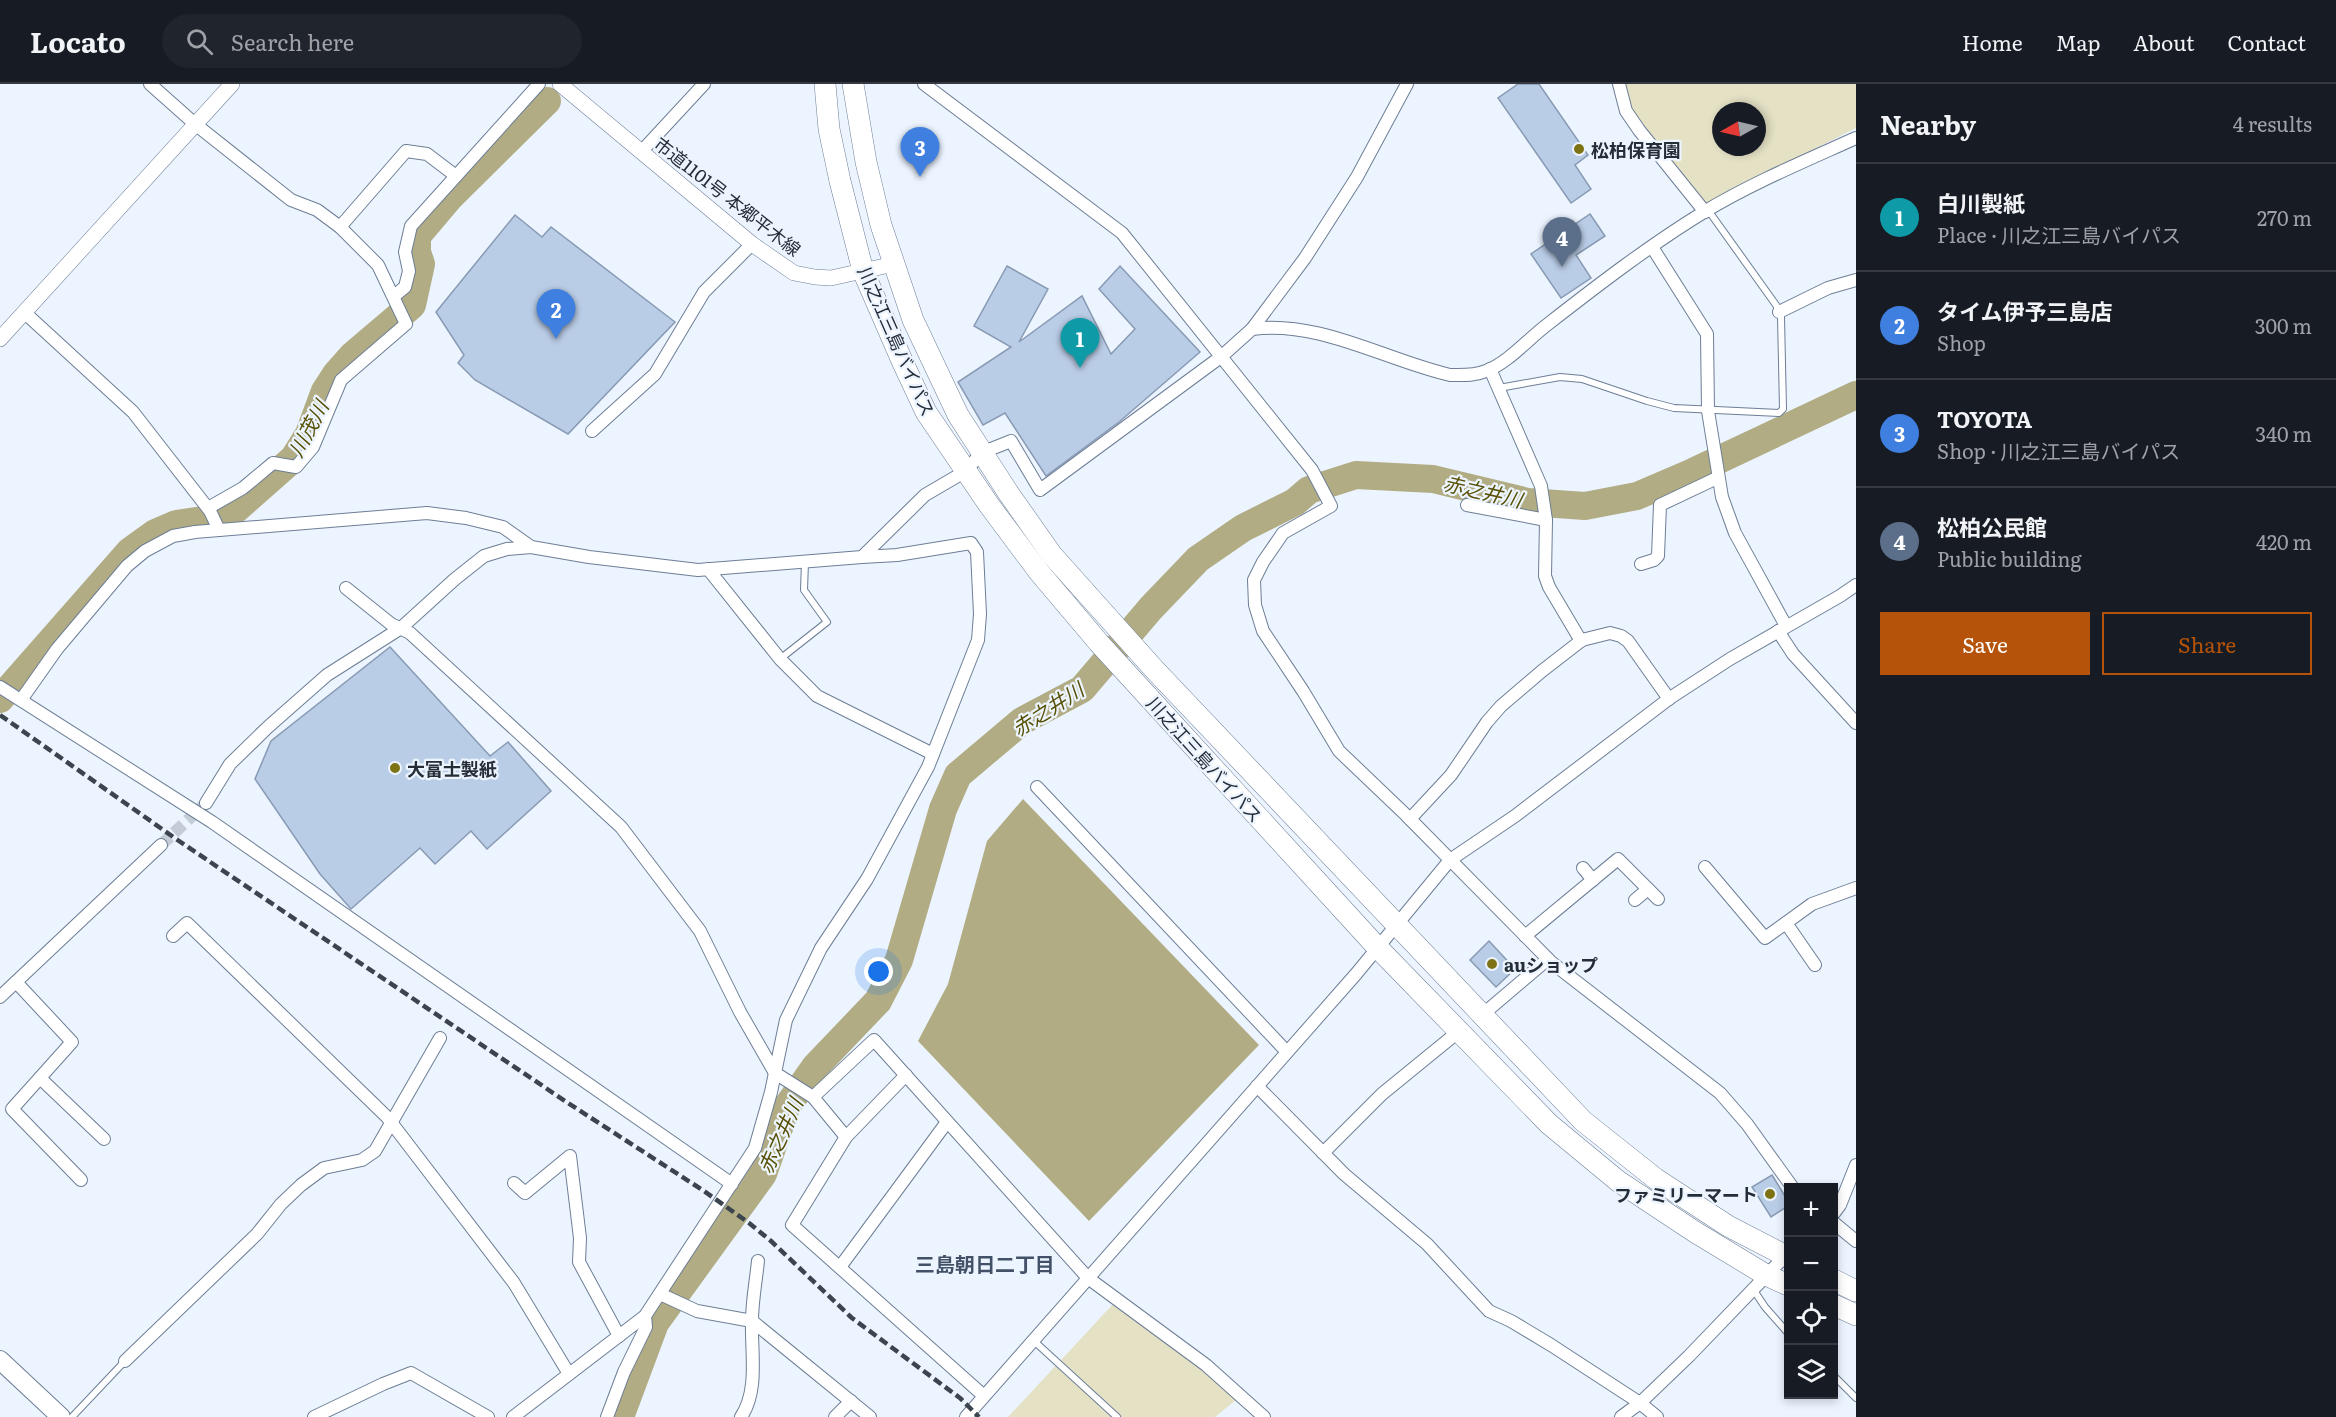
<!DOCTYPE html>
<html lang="en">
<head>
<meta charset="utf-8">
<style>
  body { margin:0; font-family:Literata,"Noto Sans JP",serif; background:#20242c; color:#f1f3f6 }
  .controls { position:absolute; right:18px; bottom:18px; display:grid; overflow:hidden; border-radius:0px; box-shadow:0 3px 9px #0003 }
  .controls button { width:54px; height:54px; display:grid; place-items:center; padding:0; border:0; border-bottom:2px solid #363941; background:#171b24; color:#f1f3f6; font:30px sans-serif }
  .compass { position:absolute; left:1712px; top:18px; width:54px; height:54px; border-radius:50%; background:#171b24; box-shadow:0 3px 9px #0003; rotate:262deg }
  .you { position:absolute; left:879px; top:888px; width:21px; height:21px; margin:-15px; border:4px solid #fff; border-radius:50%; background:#1a73e8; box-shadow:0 0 0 9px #1a73e833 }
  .badge { display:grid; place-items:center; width:39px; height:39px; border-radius:50%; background:#b45309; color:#fff; font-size:20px; font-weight:700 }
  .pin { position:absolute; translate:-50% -50px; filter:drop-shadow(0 2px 3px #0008) }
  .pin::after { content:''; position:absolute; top:32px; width:21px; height:18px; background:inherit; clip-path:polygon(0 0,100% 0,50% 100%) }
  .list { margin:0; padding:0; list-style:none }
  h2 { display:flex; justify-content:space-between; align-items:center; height:78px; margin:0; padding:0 24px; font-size:26px }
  h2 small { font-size:20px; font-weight:400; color:#9ea1a6 }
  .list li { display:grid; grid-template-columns:39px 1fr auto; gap:18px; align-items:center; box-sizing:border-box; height:108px; padding:0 24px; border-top:2px solid #363941 }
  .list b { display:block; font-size:22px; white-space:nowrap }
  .list p { margin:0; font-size:20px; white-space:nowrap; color:#9ea1a6 }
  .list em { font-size:20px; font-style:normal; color:#9ea1a6 }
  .actions { display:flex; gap:12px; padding:18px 24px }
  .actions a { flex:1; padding:14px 0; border:2px solid #b45309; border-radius:0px; text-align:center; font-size:21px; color:#b45309 }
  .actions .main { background:#b45309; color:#fff }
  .icon { flex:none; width:33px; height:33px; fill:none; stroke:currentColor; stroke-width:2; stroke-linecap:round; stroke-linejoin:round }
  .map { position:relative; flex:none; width:1856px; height:1333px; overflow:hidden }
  header { display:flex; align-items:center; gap:36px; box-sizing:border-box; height:84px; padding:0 30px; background:#171b24; border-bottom:2px solid #363941 }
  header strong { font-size:28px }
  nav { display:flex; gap:33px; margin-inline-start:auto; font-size:21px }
  .search { width:420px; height:54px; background:#20242c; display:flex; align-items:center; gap:15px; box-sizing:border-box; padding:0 21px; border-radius:33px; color:#9ea1a6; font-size:22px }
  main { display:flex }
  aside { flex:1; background:#171b24 }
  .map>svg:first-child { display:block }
  .green { fill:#e4e1c5; fill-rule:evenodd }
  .water { fill:#b1ac83 }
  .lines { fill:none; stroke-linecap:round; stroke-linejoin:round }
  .river { stroke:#b1ac83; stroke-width:28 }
  .building { fill:#bacde7; stroke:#889ab3; stroke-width:1.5 }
  .minor-tunnel { stroke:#c4ccd7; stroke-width:12; stroke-dasharray:12 6; stroke-linecap:butt }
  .service-casing { stroke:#6d7e96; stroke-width:8 }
  .minor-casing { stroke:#6d7e96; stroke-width:14 }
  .tertiary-casing { stroke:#6d7e96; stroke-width:16 }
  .secondary-casing { stroke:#6d7e96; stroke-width:20 }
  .trunk-casing { stroke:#6d7e96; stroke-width:22 }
  .service { stroke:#fff; stroke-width:6 }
  .minor { stroke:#fff; stroke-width:12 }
  .tertiary { stroke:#fff; stroke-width:15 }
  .secondary { stroke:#fff; stroke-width:18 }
  .trunk { stroke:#fff; stroke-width:21 }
  .rail { stroke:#3c444e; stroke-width:4.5; stroke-dasharray:9 4.5; stroke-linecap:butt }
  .poi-dot { fill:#7d7314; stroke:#ecf4ff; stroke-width:2 }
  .labels { text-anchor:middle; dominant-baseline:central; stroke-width:4.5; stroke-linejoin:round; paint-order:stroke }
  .poi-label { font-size:18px; font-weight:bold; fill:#252d37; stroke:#ecf4ff; text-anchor:start }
  .street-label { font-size:18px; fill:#252d37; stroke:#ecf4ff }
  .water-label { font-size:20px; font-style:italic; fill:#585004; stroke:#ecf4ff }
  .neighbourhood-label { font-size:20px; font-weight:bold; fill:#425168; stroke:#ecf4ff }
</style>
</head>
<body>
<header>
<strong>Locato</strong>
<div class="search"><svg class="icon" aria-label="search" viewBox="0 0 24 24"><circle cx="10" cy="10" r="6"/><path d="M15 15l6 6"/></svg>Search here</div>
<nav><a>Home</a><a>Map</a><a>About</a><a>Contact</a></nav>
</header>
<main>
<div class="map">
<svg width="1856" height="1333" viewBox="0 0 1856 1333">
  <rect width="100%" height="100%" fill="#ecf4ff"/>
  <!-- green -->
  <g class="green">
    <path d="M1624 0H1856V44L1708 119 1701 116 1633 28 1628 18ZM1721 27H1757V63H1721Z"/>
    <path d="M1114 1219 1215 1296 1236 1316 1215 1333H1008Z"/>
  </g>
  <!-- water -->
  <path class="water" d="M1023 715 1259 961 1089 1137 918 957 948 900 987 757Z"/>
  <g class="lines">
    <!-- river -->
    <g class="river">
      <path d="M0 615 130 467 155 449 176 440 203 436 235 426 294 374 309 350 325 307 336 290 352 272 412 221 421 180 417 168V152L450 113 547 17"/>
      <path d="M620 1333 655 1239 763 1090 786 1024 815 983 878 917 899 876 943 725 958 691 1022 637 1082 605 1151 524 1198 475 1243 444 1295 418 1309 406 1356 391 1433 395 1528 418 1585 422 1637 412 1693 388 1856 311"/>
    </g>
  </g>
  <!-- building -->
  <g class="building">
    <path d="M1518 0H1539L1588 71 1575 81 1591 105 1571 119 1498 14Z"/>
    <path d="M1590 130 1605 152 1576 171 1591 194 1561 214 1531 170Z"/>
    <path d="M515 131 542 153 551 143 675 238 568 350 475 296 458 279 464 271 436 228Z"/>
    <path d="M1007 182 1048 205 1019 258 1082 212 1111 270 1135 245 1099 205 1120 182 1200 268 1119 338 1046 392 1005 329 983 341 958 298 1011 263 974 242Z"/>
    <path d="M390 563 490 672 508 658 551 707 487 765 471 747 435 780 420 764 351 825 320 790 255 695 271 657Z"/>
    <path d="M1489 857 1515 885 1496 903 1470 876Z"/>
    <path d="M1772 1091 1788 1117V1122L1771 1133 1752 1103Z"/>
  </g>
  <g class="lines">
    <!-- minor-tunnel -->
    <path class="minor-tunnel" d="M161 761 204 721"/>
    <defs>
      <g id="service">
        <path d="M1499 304 1560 293 1582 295 1647 317 1674 324 1779 329 1783 325 1781 233 1776 221 1708 126"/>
        <path d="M780 575 827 538 804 506 805 478"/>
        <path d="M1753 1205 1765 1223 1788 1249"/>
        <path d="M1034 1257 1117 1333"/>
        <path d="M1834 1292 1856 1314"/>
        <path d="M72 1333 125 1277"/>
      </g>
      <g id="minor">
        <path d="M150 0 195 40 291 116 317 126 340 143 406 67 427 70 456 92"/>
        <path d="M924 0 1122 149 1312 386 1331 422 1283 449 1263 478 1254 496 1255 521 1263 547 1303 607 1339 667 1406 731 1551 878 1720 1009 1747 1040 1793 1104"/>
        <path d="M1619 0 1626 27 1639 46 1705 128"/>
        <path d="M641 68 704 0"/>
        <path d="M1652 163 1707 250 1708 327 1722 413 1735 449 1786 542"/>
        <path d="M394 212 405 203 409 187 405 168 411 142 539 0"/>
        <path d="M24 228 133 328 210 427 219 446"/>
        <path d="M1779 228 1828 204 1856 196"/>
        <path d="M1252 245C1320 236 1385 276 1450 291 1462 291 1474 292 1486 287 1509 278 1528 255 1548 240 1598 201 1650 161 1704 128 1752 99 1805 77 1856 54"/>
        <path d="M1490 285 1541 402 1546 436 1545 492 1549 503 1581 557"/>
        <path d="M592 347 655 290 704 208 752 160"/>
        <path d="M1467 421 1546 436"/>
        <path d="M208 424 243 404 273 379 296 383 313 363 341 296 406 240 378 181 340 143"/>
        <path d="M1641 480 1654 476 1658 472 1660 421 1717 394"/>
        <path d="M708 485 780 575 817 612 933 670"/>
        <path d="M346 504 391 540 410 549 621 743 700 847 740 928 775 989 813 1013 874 956 1088 1194 1206 1281 1264 1333"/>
        <path d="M1778 547 1793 570 1856 639"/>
        <path d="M0 603 212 738 732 1100"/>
        <path d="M21 616 57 565 127 482 145 467 173 452 195 448 427 429 466 434 503 443 531 463"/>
        <path d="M1037 703 1287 968"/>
        <path d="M206 719 230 680 268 643 327 591 401 544 455 495 484 472 507 465 531 463 589 473 698 486 862 473 925 411 966 387 981 369 1011 357 1040 406 1222 272 1252 245 1305 174 1357 93 1407 0"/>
        <path d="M1410 735 1451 691 1487 638 1501 622 1542 587 1582 556 1610 549 1621 552 1628 557 1669 615"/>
        <path d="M1705 783 1765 854 1812 820 1856 804"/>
        <path d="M1583 784 1593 796"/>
        <path d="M1635 816 1648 805"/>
        <path d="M1786 839 1815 881"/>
        <path d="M173 852 187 839 387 1033 514 1199 569 1290"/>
        <path d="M1525 852 1618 775 1658 815"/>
        <path d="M16 898 72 958 12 1025 81 1096"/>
        <path d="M0 913 161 761"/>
        <path d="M1482 931 1548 875"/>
        <path d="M906 991 846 1053 792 1141 984 1312"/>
        <path d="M40 994 104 1055"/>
        <path d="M1257 1002 1344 1090 1427 1160 1489 1227 1511 1237 1551 1261 1640 1319 1657 1333"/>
        <path d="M813 1013 846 1053"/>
        <path d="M1323 1069 1382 1010 1458 948"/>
        <path d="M514 1099 525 1109 570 1072 580 1154 579 1178 619 1252"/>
        <path d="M1834 1129 1840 1121 1856 1081"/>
        <path d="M1834 1139 1856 1157"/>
        <path d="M840 1183 947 1038"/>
        <path d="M660 1210 697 1227 752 1237 870 1333"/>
        <path d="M125 1277 257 1150 281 1120 301 1101 324 1084 362 1076 375 1067 440 954"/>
        <path d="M314 1333 383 1300 411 1289 488 1333"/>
        <path d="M513 1333 645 1232 755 1064 771 1008 786 936 821 864 867 795 928 683 978 556 980 530 977 468 971 459 897 471 862 473"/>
        <path d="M607 1333 624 1288 646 1243 645 1232"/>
        <path d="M741 1333C759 1306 751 1269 752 1237 752 1217 756 1197 758 1177"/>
        <path d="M835 1333 851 1317"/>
        <path d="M966 1333 1356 890 1450 776 1515 732 1670 614 1730 575 1840 512 1856 501"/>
        <path d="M1621 1333 1640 1319 1689 1272 1788 1169"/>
      </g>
      <g id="tertiary">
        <path d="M560 0 752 160 794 189 815 193 831 194 894 180"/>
        <path d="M0 255 232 0"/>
      </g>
      <path id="secondary" d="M0 1276 61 1333"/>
      <g id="trunk">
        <path d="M825 0 829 45 840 97 863 187 903 279 926 328 989 421 1039 488 1099 559 1377 863 1549 1040 1618 1097 1695 1148 1766 1191 1788 1201"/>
        <path d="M853 0 866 78 881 141 913 236 958 331 1009 410 1052 471 1154 585 1583 1037 1656 1095 1728 1142 1788 1173"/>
        <path d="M1834 1196 1856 1207"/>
        <path d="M1834 1221 1856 1231"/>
      </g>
    </defs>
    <!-- service casing -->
    <use href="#service" class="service-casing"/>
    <!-- minor casing -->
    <use href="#minor" class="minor-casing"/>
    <!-- tertiary casing -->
    <use href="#tertiary" class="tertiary-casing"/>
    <!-- secondary casing -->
    <use href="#secondary" class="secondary-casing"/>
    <!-- trunk casing -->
    <use href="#trunk" class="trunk-casing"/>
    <!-- service -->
    <use href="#service" class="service"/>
    <!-- minor -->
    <use href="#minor" class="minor"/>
    <!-- tertiary -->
    <use href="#tertiary" class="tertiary"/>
    <!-- secondary -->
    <use href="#secondary" class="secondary"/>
    <!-- trunk -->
    <use href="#trunk" class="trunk"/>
    <!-- rail -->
    <path class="rail" d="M0 631 179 757 568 1019 704 1107 749 1139 771 1157 852 1234 960 1314 979 1333"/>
  </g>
  <!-- markers -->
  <g class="poi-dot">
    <circle cx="1579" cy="65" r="6"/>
    <circle cx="395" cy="684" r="6"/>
    <circle cx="1492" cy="880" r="6"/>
    <circle cx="1770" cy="1110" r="6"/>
  </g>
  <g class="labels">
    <!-- poi labels -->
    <g class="poi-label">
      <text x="1591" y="65">松柏保育園</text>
      <text x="407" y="684">大富士製紙</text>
      <text x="1504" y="880">auショップ</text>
      <text x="1758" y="1110" text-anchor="end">ファミリーマート</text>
    </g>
    <!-- street labels -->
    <g class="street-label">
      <text transform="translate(728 112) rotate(38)">市道1101号 本郷平木線</text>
      <text transform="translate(897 257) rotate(66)">川之江三島バイパス</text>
      <text transform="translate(1205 675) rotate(48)">川之江三島バイパス</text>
    </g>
    <!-- water labels -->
    <g class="water-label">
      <text transform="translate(307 344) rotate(-62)">川茂川</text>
      <text transform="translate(1483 406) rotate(13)">赤之井川</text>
      <text transform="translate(1047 624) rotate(-33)">赤之井川</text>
      <text transform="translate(779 1051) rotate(-66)">赤之井川</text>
    </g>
    <!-- neighbourhood labels -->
    <g class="neighbourhood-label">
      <text x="985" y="1179">三島朝日二丁目</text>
    </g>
  </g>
</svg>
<div class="controls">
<button>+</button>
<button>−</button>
<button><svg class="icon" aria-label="locate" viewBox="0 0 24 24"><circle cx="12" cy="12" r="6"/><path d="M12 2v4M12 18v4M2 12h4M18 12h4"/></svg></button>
<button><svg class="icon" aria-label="layers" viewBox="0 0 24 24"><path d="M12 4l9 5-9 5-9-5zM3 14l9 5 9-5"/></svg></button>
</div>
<svg class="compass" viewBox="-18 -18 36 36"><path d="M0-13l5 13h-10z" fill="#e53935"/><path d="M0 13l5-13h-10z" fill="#9ea1a6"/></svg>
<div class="you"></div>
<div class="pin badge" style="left:1080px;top:284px;background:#0f9aa8">1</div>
<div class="pin badge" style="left:556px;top:255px;background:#3f7fe0">2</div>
<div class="pin badge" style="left:920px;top:93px;background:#3f7fe0">3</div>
<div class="pin badge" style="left:1562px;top:183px;background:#5c6f8a">4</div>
</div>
<aside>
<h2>Nearby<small>4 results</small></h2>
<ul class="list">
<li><span class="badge" style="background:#0f9aa8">1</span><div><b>白川製紙</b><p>Place · 川之江三島バイパス</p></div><em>270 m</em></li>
<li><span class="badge" style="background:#3f7fe0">2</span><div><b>タイム伊予三島店</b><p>Shop</p></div><em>300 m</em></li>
<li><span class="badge" style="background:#3f7fe0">3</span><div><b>TOYOTA</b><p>Shop · 川之江三島バイパス</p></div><em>340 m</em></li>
<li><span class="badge" style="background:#5c6f8a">4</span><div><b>松柏公民館</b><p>Public building</p></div><em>420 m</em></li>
</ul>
<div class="actions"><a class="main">Save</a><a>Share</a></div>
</aside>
</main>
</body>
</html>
